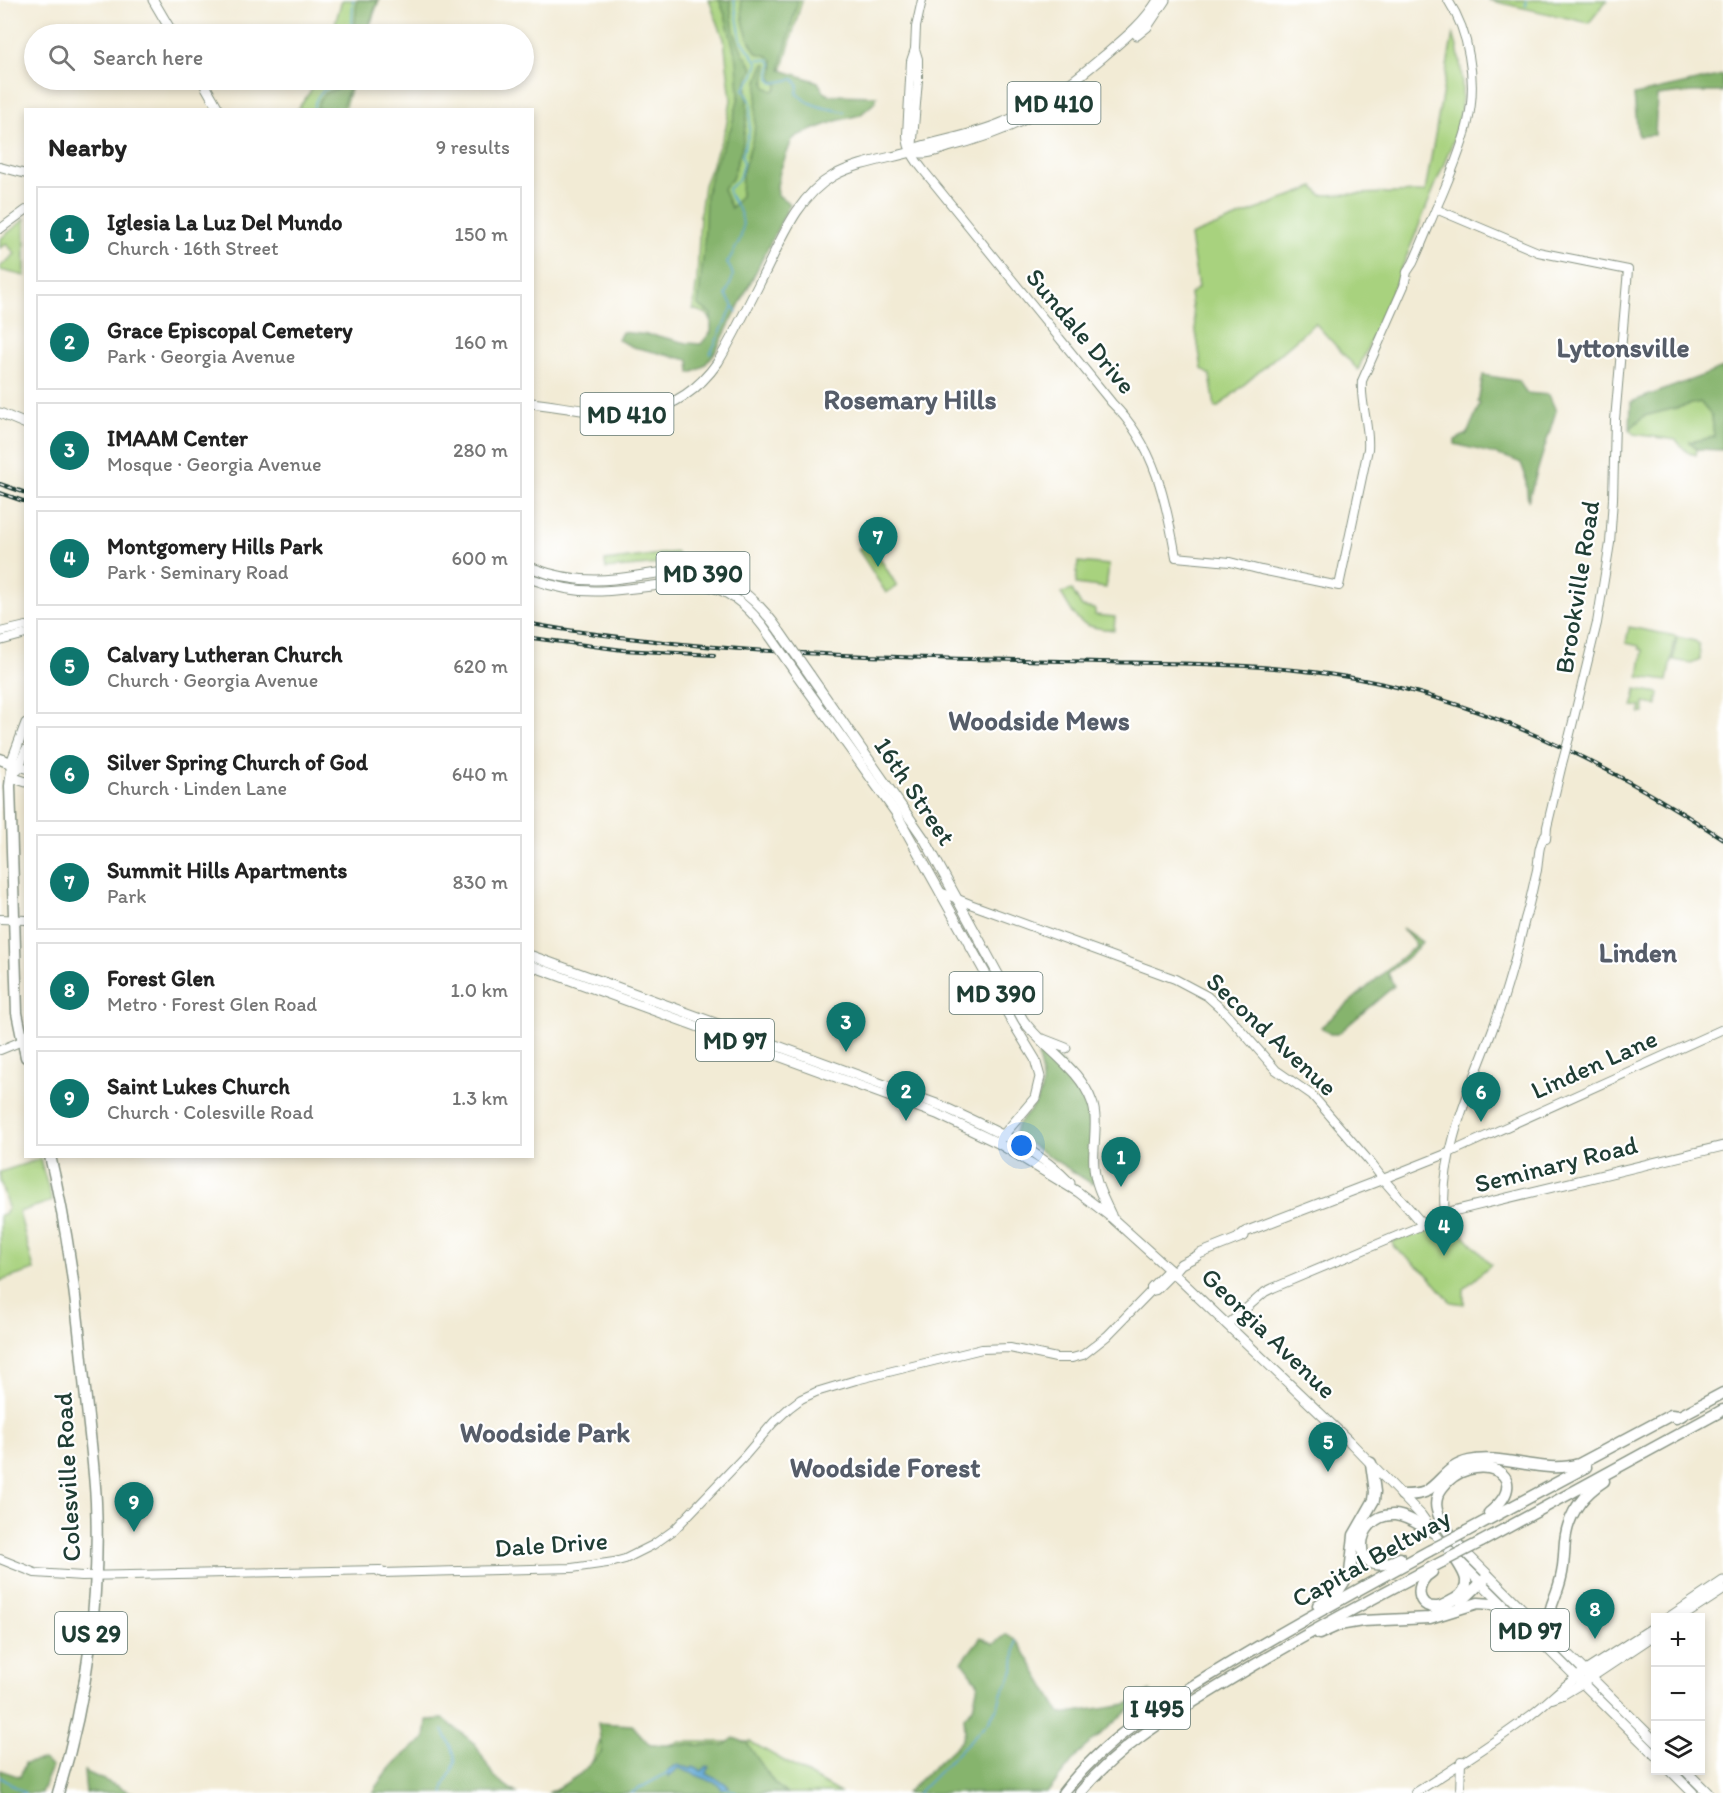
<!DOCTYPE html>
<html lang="en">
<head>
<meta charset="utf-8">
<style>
  body { margin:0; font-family:Itim,sans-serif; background:#f6f6f6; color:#222 }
  .controls { position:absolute; right:18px; bottom:18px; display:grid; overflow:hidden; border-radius:0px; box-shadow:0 3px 9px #0003 }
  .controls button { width:54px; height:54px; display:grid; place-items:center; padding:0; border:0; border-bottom:2px solid #e0e0e0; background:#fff; color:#222; font:30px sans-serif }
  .you { position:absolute; left:1022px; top:1146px; width:21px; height:21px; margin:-15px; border:4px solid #fff; border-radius:50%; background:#1a73e8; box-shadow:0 0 0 9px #1a73e833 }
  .badge { display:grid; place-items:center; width:39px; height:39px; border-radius:50%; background:#0f766e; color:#fff; font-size:20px; font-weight:700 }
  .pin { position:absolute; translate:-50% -50px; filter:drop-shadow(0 2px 3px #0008) }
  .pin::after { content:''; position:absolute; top:32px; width:21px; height:18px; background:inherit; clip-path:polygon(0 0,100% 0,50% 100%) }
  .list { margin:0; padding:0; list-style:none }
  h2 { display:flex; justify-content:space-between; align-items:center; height:78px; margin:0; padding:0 24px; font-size:26px }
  h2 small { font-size:20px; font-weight:400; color:#767676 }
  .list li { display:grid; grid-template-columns:39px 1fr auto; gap:18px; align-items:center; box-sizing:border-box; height:96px; margin:0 12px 12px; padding:0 12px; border:2px solid #e0e0e0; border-radius:0px }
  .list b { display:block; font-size:22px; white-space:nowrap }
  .list p { margin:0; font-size:20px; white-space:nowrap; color:#767676 }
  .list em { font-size:20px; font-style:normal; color:#767676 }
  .icon { flex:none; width:33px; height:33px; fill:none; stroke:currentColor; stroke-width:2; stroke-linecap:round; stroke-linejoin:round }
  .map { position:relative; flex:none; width:1723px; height:1793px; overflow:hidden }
  .search { position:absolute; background:#fff; box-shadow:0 3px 9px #0003; left:24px; top:24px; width:510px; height:66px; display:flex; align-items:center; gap:15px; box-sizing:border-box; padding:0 21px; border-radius:33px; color:#767676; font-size:22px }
  .panel { position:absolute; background:#fff; box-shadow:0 3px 9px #0003; left:24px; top:108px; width:510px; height:1050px; border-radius:0px }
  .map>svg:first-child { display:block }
  .green { fill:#a8d27e; stroke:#648859; stroke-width:1.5 }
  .forest { fill:#86b46d; stroke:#527850; stroke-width:1.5 }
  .water { fill:#5ca6d4; stroke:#3e7284; stroke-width:1.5 }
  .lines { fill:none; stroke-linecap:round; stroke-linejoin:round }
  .stream { stroke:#5ca6d4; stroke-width:1.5 }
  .minor-casing { stroke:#889484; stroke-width:10 }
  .major-casing { stroke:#889484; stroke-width:11 }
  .highway-casing { stroke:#889484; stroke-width:13 }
  .minor { stroke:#fff; stroke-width:8 }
  .major { stroke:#fff; stroke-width:9 }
  .highway { stroke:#fff; stroke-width:10 }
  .rail-casing { stroke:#1f3d34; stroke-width:4 }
  .rail { stroke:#fff; stroke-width:1.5; stroke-dasharray:4.5; stroke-linecap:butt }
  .minor-bridge-casing { stroke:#889484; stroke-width:10; stroke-linecap:butt }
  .major-bridge-casing { stroke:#889484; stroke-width:11; stroke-linecap:butt }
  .highway-bridge-casing { stroke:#889484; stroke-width:13; stroke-linecap:butt }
  .minor-bridge { stroke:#fff; stroke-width:8 }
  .major-bridge { stroke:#fff; stroke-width:9 }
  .highway-bridge { stroke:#fff; stroke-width:10 }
  .labels { text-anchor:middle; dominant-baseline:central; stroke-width:4.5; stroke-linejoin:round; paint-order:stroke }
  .shield { fill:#fff; stroke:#627771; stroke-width:1.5 }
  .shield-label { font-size:24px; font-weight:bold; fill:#1f3d34 }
  .street-label { font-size:26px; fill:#1f3d34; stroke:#fff }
  .neighbourhood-label { font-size:27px; font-weight:bold; fill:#565d69; stroke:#fff }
</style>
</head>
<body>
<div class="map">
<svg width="1723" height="1793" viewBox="0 0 1723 1793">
  <rect width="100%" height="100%" fill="#fff"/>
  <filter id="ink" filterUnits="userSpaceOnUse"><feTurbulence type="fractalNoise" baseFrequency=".0167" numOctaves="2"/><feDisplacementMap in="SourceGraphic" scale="12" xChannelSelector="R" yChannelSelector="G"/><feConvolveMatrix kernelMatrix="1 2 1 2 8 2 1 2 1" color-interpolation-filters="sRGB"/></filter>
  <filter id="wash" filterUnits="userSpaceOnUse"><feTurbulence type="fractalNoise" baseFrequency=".008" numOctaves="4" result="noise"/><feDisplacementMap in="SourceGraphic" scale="24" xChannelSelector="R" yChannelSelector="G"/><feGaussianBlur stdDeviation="1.35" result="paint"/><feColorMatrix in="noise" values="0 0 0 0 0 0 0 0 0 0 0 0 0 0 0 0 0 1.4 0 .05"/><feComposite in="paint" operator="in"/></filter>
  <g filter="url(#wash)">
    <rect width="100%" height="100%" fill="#f2ebd5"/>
    <!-- green -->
    <g class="green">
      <path d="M342 0H379L367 34H332Z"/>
      <path d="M709 0H802L712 322 707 314 693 309 697 280 700 215 704 185 726 128 731 100 724 39Z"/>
      <path d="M1488 0H1607L1589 23Z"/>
      <path d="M1453 33C1464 66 1465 100 1456 134L1397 280 1358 370 1315 323 1217 408 1215 407 1210 375 1202 369 1190 294 1198 288 1190 236 1314 187 1321 195 1425 192Z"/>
      <path d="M316 80H353L344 109 297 110 310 92Z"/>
      <path d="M25 219V276L0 270V267L15 254 7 244 0 248V239Z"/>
      <path d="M1700 402 1712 416 1714 437 1691 442 1697 449 1696 455 1687 452 1676 440 1634 434 1630 429 1643 416Z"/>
      <path d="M870 542 897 586 886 593 858 549Z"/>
      <path d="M676 552 681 562 606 569 605 561Z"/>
      <path d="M1078 562 1109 565 1106 588 1076 584Z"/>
      <path d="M1072 590 1082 607 1095 609V615L1115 617 1114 630C1079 627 1078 623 1061 593Z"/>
      <path d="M1629 627 1676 636 1667 681 1639 677 1643 650 1639 649V646L1626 643Z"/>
      <path d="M1677 637 1695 641 1699 644 1700 659 1691 663 1673 660Z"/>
      <path d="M1636 689 1659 693 1657 705 1644 703V713H1640L1641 707 1633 706Z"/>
      <path d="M40 1159 52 1201 19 1212 34 1270 0 1281V1215L5 1214 8 1208 0 1180V1172Z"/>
      <path d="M1460 1212 1463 1234 1491 1264 1464 1289V1304L1451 1302 1429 1276 1394 1247 1392 1242Z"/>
      <path d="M601 1738 641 1752 679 1742H751L840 1793H548L588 1773Z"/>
    </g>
    <!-- forest -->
    <g class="forest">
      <path d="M357 0H378L366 34H354Z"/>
      <path d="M719 0H730L734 32 743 53 753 68 747 82V116L742 147 732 179 723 189 731 208 741 196 742 174 754 135 758 81 764 64H767C767 72 762 79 766 87L773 91 776 89 778 84 771 80 774 69 773 60 768 56 757 53C745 37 742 20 741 0H798L781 66V70L818 82 824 92 829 95 877 96 874 103 860 115 836 121 797 136 792 140 780 171 777 186 778 195 790 204 717 349C710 359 703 370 690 373L689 360 633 347 618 340 622 332 658 336 687 343 701 344 711 332V314L698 305 704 248 706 195 713 168 731 128 739 96 737 61 725 15Z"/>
      <path d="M1723 75V92H1692L1657 96 1655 135 1638 136 1634 95Z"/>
      <path d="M347 80H352L341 109H317C319 94 327 91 341 88Z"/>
      <path d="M1723 368V450L1697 449 1690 442 1714 437 1712 416 1700 402 1644 416 1630 429 1631 402Z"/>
      <path d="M1483 375 1519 381 1526 393 1549 395 1556 411 1528 501 1525 474 1521 463C1500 454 1477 450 1455 444V440L1467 434 1480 404 1478 402Z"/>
      <path d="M1402 928 1422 942 1413 953 1388 973 1394 986 1338 1034H1330L1321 1027 1416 945Z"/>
      <path d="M1044 1053 1049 1058 1053 1055 1065 1066 1092 1104 1094 1180 1092 1184 1017 1136 1015 1132C1016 1124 1022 1120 1028 1113 1045 1095 1044 1080 1038 1057Z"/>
      <path d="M1007 1634 1019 1643 1061 1714 1127 1704 1151 1691 1081 1751 1047 1793H906L962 1740 965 1731 964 1716 973 1708 978 1683 962 1662 981 1637 994 1644Z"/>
      <path d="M444 1719 475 1744 494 1777 516 1793H373C387 1768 401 1755 425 1739L427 1720Z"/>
      <path d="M598 1723 632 1725 650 1745H724L734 1738 747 1743 775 1784 787 1793H551L580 1774 602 1752Z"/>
      <path d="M43 1760 52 1767 41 1793H0V1770L20 1777 25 1763Z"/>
      <path d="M84 1771 130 1792 134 1793H86Z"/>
    </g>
    <!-- water -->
    <path class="water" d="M678 1764 691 1769 693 1767 702 1771 707 1766 709 1767 707 1774 725 1783 729 1787 722 1789 718 1784 679 1768 668 1777V1770Z"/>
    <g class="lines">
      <!-- stream -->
      <g class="stream">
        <path d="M734 0 741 39 758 63 754 75 744 89 751 102 749 133 742 155 743 163 740 175 738 180 728 189C729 198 735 202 739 210 749 230 737 246 727 263 738 280 731 277 726 295L737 312"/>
        <path d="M1526 6V0"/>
        <path d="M348 34 352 25 353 0"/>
        <path d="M758 59 770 60 772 64 769 78 773 83 794 79 798 85 797 94C815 109 825 107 845 112"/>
        <path d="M313 110C319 83 331 92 341 80"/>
        <path d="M710 354 733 306"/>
        <path d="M443 1730C446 1738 454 1749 455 1757 457 1772 442 1778 444 1793"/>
        <path d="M0 1777 25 1793"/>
        <path d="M724 1787 737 1793"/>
        <path d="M631 1793 669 1772"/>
        <path d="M918 1793 989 1721 998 1706 1002 1692 1010 1679 1014 1667 1016 1641"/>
      </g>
    </g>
  </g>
  <g filter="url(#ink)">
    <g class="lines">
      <defs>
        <g id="minor">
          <path d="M915 49 911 61 907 135C907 149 916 161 924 171L1112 403C1155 445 1166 501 1176 557L1230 562 1261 570 1339 586 1368 449C1370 426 1360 404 1362 381L1404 286 1407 272 1413 263C1423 241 1432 217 1442 195 1462 147 1479 109 1469 56 1466 36 1459 17 1448 0"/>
          <path d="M912 151 918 80V59L915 49 916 27 922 0"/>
          <path d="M0 167 26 174"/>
          <path d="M1436 209 1538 252 1628 270 1615 420 1613 499 1610 543 1597 623 1569 738"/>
          <path d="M0 229 26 210"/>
          <path d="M0 632 26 626"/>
          <path d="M0 641 26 634"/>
          <path d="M1546 839 1547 827 1562 764"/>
          <path d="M940 892 970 904 1175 979 1207 996 1226 1013 1276 1070 1312 1095 1370 1162 1383 1179 1451 1152 1723 1029"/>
          <path d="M0 919 26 920"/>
          <path d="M0 1050 22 1041"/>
          <path d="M1445 1214C1438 1153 1476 1077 1496 1020 1508 987 1517 953 1525 919 1530 903 1533 886 1537 870 1539 857 1538 846 1545 835"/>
          <path d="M1151 1291 1156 1290 1173 1273"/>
          <path d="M1227 1325 1265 1292 1273 1288 1423 1225"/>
          <path d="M0 1559 35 1573 82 1576 380 1570"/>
          <path d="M378 1571 382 1573 572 1568 614 1562 625 1559 653 1545 674 1530 743 1458 773 1423 789 1408 801 1399 816 1392 856 1380 982 1349 1010 1348 1056 1358H1072L1083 1355 1107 1336 1151 1291V1287L1169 1269"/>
          <path d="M1552 1699 1563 1695 1583 1683"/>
          <path d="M1415 1793C1453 1769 1491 1745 1527 1718 1545 1705 1559 1689 1577 1677"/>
          <path d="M1460 1793 1461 1761"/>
        </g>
        <g id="major">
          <path d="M153 0 173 34"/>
          <path d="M1137 35 1147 27 1165 0"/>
          <path d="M202 80 219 110"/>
          <path d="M912 152C925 155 936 151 948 147 988 137 1026 122 1059 99"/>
          <path d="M532 403C604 412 668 433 718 362 735 333 750 302 765 272 782 238 798 196 833 176 856 163 886 159 912 152L919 147C947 139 977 134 1004 122 1041 107 1073 82 1104 56 1124 39 1144 23 1158 0"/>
          <path d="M0 413 26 424"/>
          <path d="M532 568C558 578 586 582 614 579 635 577 656 572 678 571 723 569 756 597 780 632"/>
          <path d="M532 579C554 587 577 592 601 591 675 588 719 560 770 636"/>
          <path d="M797 675 896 813 1013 1023 1035 1059 1040 1077 1035 1098 1000 1139"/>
          <path d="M810 675 925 840 1023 1020C1044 1049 1080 1068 1092 1102 1099 1119 1092 1148 1094 1167 1095 1184 1104 1200 1111 1215"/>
          <path d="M26 723 11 763V777L26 782"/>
          <path d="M26 750 19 766 26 768"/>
          <path d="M532 956 942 1106C986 1127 1036 1147 1070 1183"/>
          <path d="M532 966 937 1114 998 1143 1078 1192 1112 1218 1173 1273 1349 1441 1421 1515 1433 1532 1453 1555 1656 1756"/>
          <path d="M1043 1039 1066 1048"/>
          <path d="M1239 1237 1245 1232 1383 1179 1423 1225 1453 1211 1723 1146"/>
          <path d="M1173 1273 1181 1264 1197 1256 1199 1254 1244 1236"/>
          <path d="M1460 1547 1656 1742"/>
          <path d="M1668 1618 1723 1581"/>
          <path d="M1680 1618 1723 1590"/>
          <path d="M1581 1674 1656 1626"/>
          <path d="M1587 1680 1656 1634"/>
          <path d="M1670 1770 1693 1793"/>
          <path d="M1685 1770 1708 1793"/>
        </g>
        <g id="highway">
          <path d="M0 759 19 766 11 777 10 786 17 1013 26 1057"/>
          <path d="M50 1156C68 1230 77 1305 84 1380 88 1421 94 1462 96 1502 100 1599 87 1701 58 1793"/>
          <path d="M1676 1418 1723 1393"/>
          <path d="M1402 1495C1409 1495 1418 1495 1425 1492 1442 1482 1446 1466 1469 1461 1504 1453 1542 1475 1579 1464L1671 1415 1681 1416"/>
          <path d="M1467 1531 1586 1467"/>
          <path d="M1481 1542 1723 1410"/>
          <path d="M1459 1546C1451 1535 1440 1523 1437 1510 1435 1503 1437 1495 1442 1488 1471 1448 1540 1472 1489 1513"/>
          <path d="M1400 1558C1347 1586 1353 1512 1395 1515 1408 1516 1421 1526 1433 1532"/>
          <path d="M1432 1572C1414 1582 1415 1609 1438 1607 1444 1606 1449 1602 1455 1599 1462 1595 1467 1589 1466 1580 1465 1572 1457 1562 1453 1555"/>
          <path d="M1461 1602 1488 1576"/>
          <path d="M1318 1605 1339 1590 1350 1573 1354 1535 1374 1500 1375 1492 1371 1463"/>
          <path d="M1319 1634 1339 1625 1362 1621 1430 1618 1478 1603 1492 1604 1511 1611"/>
          <path d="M1557 1645C1541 1606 1555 1609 1562 1573 1564 1563 1564 1552 1565 1541 1568 1514 1582 1495 1604 1481"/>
          <path d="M1063 1793C1106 1736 1167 1702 1227 1665 1293 1625 1361 1588 1429 1551"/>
          <path d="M1080 1793C1118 1746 1170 1716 1221 1685 1293 1641 1367 1601 1442 1562"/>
        </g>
      </defs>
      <!-- minor casing -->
      <use href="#minor" class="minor-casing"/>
      <!-- major casing -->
      <use href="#major" class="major-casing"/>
      <!-- highway casing -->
      <use href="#highway" class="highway-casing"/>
      <!-- minor -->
      <use href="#minor" class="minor"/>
      <!-- major -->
      <use href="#major" class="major"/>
      <!-- highway -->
      <use href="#highway" class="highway"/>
      <defs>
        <g id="rail">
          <path d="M0 484 26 493"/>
          <path d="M0 493 26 502"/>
          <path d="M532 624C579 633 626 638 673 643 815 658 957 658 1099 662 1196 664 1293 663 1388 685 1508 713 1621 772 1723 839"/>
          <path d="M532 638 623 650 714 655"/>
        </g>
      </defs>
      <!-- rail casing -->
      <use href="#rail" class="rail-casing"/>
      <!-- rail -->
      <use href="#rail" class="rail"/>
      <defs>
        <path id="minor-bridge" d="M1562 764 1569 738"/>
        <g id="major-bridge">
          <path d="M780 632 810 675"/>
          <path d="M770 636 797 675"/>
        </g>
        <g id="highway-bridge">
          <path d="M1429 1551 1467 1531"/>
          <path d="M1442 1562 1481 1542"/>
        </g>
      </defs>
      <!-- minor-bridge casing -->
      <use href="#minor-bridge" class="minor-bridge-casing"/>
      <!-- major-bridge casing -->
      <use href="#major-bridge" class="major-bridge-casing"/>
      <!-- highway-bridge casing -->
      <use href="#highway-bridge" class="highway-bridge-casing"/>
      <!-- minor-bridge -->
      <use href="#minor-bridge" class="minor-bridge"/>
      <!-- major-bridge -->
      <use href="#major-bridge" class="major-bridge"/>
      <!-- highway-bridge -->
      <use href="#highway-bridge" class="highway-bridge"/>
    </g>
  </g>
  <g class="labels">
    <!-- shield labels -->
    <g class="shield">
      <rect x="1007.5" y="82" width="93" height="42" rx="4.5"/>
      <rect x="580.5" y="393" width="93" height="42" rx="4.5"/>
      <rect x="656.5" y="552" width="93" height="42" rx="4.5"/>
      <rect x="949.5" y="972" width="93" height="42" rx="4.5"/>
      <rect x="696" y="1019" width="78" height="42" rx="4.5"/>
      <rect x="1491" y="1609" width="78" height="42" rx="4.5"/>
      <rect x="55" y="1612" width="72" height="42" rx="4.5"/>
      <rect x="1124" y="1687" width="66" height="42" rx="4.5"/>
    </g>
    <g class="shield-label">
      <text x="1054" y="103">MD 410</text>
      <text x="627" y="414">MD 410</text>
      <text x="703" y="573">MD 390</text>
      <text x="996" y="993">MD 390</text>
      <text x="735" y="1040">MD 97</text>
      <text x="1530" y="1630">MD 97</text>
      <text x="91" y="1633">US 29</text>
      <text x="1157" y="1708">I 495</text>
    </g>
    <!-- street labels -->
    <g class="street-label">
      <text transform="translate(1081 331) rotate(50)">Sundale Drive</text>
      <text transform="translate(1577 587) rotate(-81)">Brookville Road</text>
      <text transform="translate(915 791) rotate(56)">16th Street</text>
      <text transform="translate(1272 1034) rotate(43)">Second Avenue</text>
      <text transform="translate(1594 1064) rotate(-24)">Linden Lane</text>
      <text transform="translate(1556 1164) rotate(-14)">Seminary Road</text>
      <text transform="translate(1269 1333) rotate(44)">Georgia Avenue</text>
      <text transform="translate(67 1477) rotate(-93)">Colesville Road</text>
      <text transform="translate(551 1544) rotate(-4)">Dale Drive</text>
      <text transform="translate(1371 1558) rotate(-29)">Capital Beltway</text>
    </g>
    <!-- neighbourhood labels -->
    <g class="neighbourhood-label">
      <text x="1623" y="347">Lyttonsville</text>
      <text x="910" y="399">Rosemary Hills</text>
      <text x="1039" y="720">Woodside Mews</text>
      <text x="1638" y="952">Linden</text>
      <text x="545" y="1432">Woodside Park</text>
      <text x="885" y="1467">Woodside Forest</text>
    </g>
  </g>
</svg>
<div class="controls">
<button>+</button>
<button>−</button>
<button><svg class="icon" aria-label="layers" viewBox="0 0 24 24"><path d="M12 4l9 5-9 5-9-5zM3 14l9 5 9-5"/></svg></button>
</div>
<div class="you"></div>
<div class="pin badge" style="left:1121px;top:1187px">1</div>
<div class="pin badge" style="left:906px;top:1121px">2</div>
<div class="pin badge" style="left:846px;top:1052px">3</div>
<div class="pin badge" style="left:1444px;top:1256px">4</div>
<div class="pin badge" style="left:1328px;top:1472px">5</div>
<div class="pin badge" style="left:1481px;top:1122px">6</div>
<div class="pin badge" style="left:878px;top:567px">7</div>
<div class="pin badge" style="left:1595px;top:1639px">8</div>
<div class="pin badge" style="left:134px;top:1532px">9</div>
<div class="search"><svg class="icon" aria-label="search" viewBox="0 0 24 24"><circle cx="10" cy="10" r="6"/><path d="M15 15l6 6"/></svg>Search here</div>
<section class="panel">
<h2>Nearby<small>9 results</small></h2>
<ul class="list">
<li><span class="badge">1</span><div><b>Iglesia La Luz Del Mundo</b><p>Church · 16th Street</p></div><em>150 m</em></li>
<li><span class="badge">2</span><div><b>Grace Episcopal Cemetery</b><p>Park · Georgia Avenue</p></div><em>160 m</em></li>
<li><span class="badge">3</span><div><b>IMAAM Center</b><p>Mosque · Georgia Avenue</p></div><em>280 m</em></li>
<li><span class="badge">4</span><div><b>Montgomery Hills Park</b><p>Park · Seminary Road</p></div><em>600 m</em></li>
<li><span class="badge">5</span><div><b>Calvary Lutheran Church</b><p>Church · Georgia Avenue</p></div><em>620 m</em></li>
<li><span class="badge">6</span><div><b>Silver Spring Church of God</b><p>Church · Linden Lane</p></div><em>640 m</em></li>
<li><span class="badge">7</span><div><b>Summit Hills Apartments</b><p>Park</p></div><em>830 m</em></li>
<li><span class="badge">8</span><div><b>Forest Glen</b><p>Metro · Forest Glen Road</p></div><em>1.0 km</em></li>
<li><span class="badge">9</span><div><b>Saint Lukes Church</b><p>Church · Colesville Road</p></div><em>1.3 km</em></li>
</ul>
</section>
</div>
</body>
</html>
